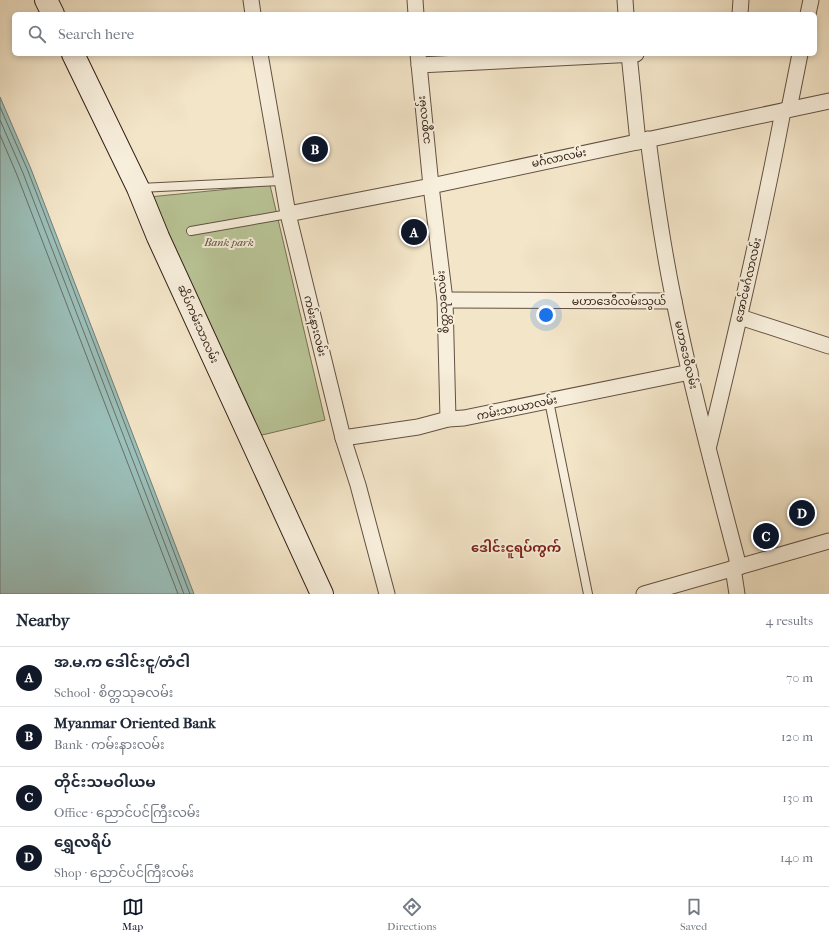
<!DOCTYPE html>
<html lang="en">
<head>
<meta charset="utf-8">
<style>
  body { margin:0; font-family:"IM FELL French Canon","Noto Sans Myanmar",serif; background:#f2f2f3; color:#1f2937 }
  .you { position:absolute; left:546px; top:315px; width:14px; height:14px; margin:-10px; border:3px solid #fff; border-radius:50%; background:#1a73e8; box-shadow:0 0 0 6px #1a73e833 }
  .badge { display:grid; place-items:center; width:26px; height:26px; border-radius:50%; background:#111827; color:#fff; font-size:13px; font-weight:700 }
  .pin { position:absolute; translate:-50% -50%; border:2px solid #fff; box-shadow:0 1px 4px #0006 }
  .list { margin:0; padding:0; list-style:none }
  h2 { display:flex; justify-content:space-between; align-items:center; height:52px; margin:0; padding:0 16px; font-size:17px }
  h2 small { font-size:13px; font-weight:400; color:#747a83 }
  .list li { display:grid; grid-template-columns:26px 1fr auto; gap:12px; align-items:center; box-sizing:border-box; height:60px; padding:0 16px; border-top:1px solid #e0e1e3 }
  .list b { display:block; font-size:15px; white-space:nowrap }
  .list p { margin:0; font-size:13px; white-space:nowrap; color:#747a83 }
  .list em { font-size:13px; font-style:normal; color:#747a83 }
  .icon { flex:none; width:22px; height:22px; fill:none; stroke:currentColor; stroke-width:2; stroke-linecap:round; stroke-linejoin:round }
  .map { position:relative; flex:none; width:829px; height:594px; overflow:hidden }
  .search { position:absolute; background:#fff; box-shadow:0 2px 6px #0003; left:12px; right:12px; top:12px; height:44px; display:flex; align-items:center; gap:10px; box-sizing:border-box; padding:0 14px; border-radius:6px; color:#747a83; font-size:15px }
  .sheet { height:292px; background:#fff }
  nav { display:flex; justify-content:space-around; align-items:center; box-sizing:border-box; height:56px; border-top:1px solid #e0e1e3; background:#fff; font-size:11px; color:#747a83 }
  nav a { display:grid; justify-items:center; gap:2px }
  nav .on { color:#111827 }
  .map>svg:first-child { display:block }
  .green { fill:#b9c597; stroke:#767257 }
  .water { fill:#9bbfb9; stroke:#717f78 }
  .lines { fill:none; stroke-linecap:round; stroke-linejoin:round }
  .shore { stroke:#677068; stroke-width:1 }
  .lane-casing { stroke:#635143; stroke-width:10 }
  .street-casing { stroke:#635143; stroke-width:17 }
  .secondary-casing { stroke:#332017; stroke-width:24 }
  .lane { stroke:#f7eedb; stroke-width:8 }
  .street { stroke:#f7eedb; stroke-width:15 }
  .secondary { stroke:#f7eedb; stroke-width:22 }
  .labels { text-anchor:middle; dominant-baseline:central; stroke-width:4; stroke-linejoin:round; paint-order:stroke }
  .street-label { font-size:11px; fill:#332017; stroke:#f7eedb }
  .park-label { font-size:11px; font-style:italic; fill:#5b523d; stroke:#f7eedb }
  .quarter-label { font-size:13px; font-weight:bold; fill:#7a1f14; stroke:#f7eedb }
</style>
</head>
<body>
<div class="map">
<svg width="829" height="594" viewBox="0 0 829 594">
  <rect width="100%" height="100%" fill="#f3e5c8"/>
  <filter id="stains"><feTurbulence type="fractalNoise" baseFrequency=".005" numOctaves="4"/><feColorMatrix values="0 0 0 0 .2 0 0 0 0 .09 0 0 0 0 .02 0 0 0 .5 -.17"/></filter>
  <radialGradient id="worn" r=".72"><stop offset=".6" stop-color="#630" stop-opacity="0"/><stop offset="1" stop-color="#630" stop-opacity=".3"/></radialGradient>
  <!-- green -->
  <path class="green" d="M270 185 325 420 258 436 149 197Z"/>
  <!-- water -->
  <path class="water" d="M0 97 31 169 194 594H0Z"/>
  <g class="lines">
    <!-- shore -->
    <g class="shore">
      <path d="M0 107 28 171 190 594"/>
      <path d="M0 120 23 173 184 594"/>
      <path d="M0 135 17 175 178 594"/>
    </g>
    <defs>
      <g id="lane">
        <path d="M140 188 281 181"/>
        <path d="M191 231 288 214"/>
        <path d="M549 401 588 594"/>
      </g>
      <g id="street">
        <path d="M251 0 253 14"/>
        <path d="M415 0 416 14"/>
        <path d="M625 0 626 14"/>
        <path d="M740 14 741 0"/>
        <path d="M808 14 811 0"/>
        <path d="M260 54 288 214 343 438 358 485 387 594"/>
        <path d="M418 54 431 186 445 300 448 419"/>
        <path d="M629 54 638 142"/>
        <path d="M419 65 636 54"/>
        <path d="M789 109 800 54"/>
        <path d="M648 139C655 193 663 248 674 301 692 390 716 479 739 567"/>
        <path d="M288 214 431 186 829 101"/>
        <path d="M445 300 674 301"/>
        <path d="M740 317 829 346"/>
        <path d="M343 438 418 427 448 419 464 418 690 372"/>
        <path d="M709 445C736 334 762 223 783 111"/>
        <path d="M733 568 737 594"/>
        <path d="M644 594 829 541"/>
      </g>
      <g id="secondary">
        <path d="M46 0 53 14"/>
        <path d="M73 54 138 188 158 237 322 594"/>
      </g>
    </defs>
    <!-- lane casing -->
    <use href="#lane" class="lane-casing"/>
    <!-- street casing -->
    <use href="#street" class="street-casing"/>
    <!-- secondary casing -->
    <use href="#secondary" class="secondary-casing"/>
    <!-- lane -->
    <use href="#lane" class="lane"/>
    <!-- street -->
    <use href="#street" class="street"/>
    <!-- secondary -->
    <use href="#secondary" class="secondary"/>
  </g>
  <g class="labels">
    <!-- street labels -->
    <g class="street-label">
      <text transform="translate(424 120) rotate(-96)">သစ္စာလမ်း</text>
      <text transform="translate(559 158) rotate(-12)">မင်္ဂလာလမ်း</text>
      <text transform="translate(748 280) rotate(-77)">အောင်မင်္ဂလာလမ်း</text>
      <text x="619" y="301">မဟာဒေဝီလမ်းသွယ်</text>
      <text transform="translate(443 302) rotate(-94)">စိတ္တသုခလမ်း</text>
      <text transform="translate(198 324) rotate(66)">ဆိပ်ကမ်းသာလမ်း</text>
      <text transform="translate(315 326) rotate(76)">ကမ်းနားလမ်း</text>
      <text transform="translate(686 355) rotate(77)">မဟာဒေဝီလမ်း</text>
      <text transform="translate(517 408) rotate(-12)">ကမ်းသာယာလမ်း</text>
    </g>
    <!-- park labels -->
    <g class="park-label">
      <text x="229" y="242">Bank park</text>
    </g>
    <!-- quarter labels -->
    <g class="quarter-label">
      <text x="516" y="547">ဒေါင်းငူရပ်ကွက်</text>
    </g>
  </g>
  <rect width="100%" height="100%" filter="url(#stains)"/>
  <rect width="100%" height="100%" fill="url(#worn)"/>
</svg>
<div class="you"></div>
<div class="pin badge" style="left:414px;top:232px">A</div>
<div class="pin badge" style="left:315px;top:149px">B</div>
<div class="pin badge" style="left:766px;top:536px">C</div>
<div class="pin badge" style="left:802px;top:513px">D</div>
<div class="search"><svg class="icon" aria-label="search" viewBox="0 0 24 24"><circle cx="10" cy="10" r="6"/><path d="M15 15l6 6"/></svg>Search here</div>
</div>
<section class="sheet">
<h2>Nearby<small>4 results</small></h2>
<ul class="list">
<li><span class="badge">A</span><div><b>အ.မ.က ဒေါင်းငူ/တံငါ</b><p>School · စိတ္တသုခလမ်း</p></div><em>70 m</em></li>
<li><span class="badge">B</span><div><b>Myanmar Oriented Bank</b><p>Bank · ကမ်းနားလမ်း</p></div><em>120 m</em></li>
<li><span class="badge">C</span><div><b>တိုင်းသမဝါယမ</b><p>Office · ညောင်ပင်ကြီးလမ်း</p></div><em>130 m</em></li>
<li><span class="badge">D</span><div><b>ရွှေလရိပ်</b><p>Shop · ညောင်ပင်ကြီးလမ်း</p></div><em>140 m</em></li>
</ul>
</section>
<nav>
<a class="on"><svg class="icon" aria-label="map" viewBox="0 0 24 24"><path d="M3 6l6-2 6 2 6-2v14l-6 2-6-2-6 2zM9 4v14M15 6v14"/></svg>Map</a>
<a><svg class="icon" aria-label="directions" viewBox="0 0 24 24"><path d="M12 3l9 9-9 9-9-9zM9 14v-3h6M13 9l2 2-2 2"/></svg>Directions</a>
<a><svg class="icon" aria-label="saved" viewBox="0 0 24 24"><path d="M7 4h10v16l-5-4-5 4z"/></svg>Saved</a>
</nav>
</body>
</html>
